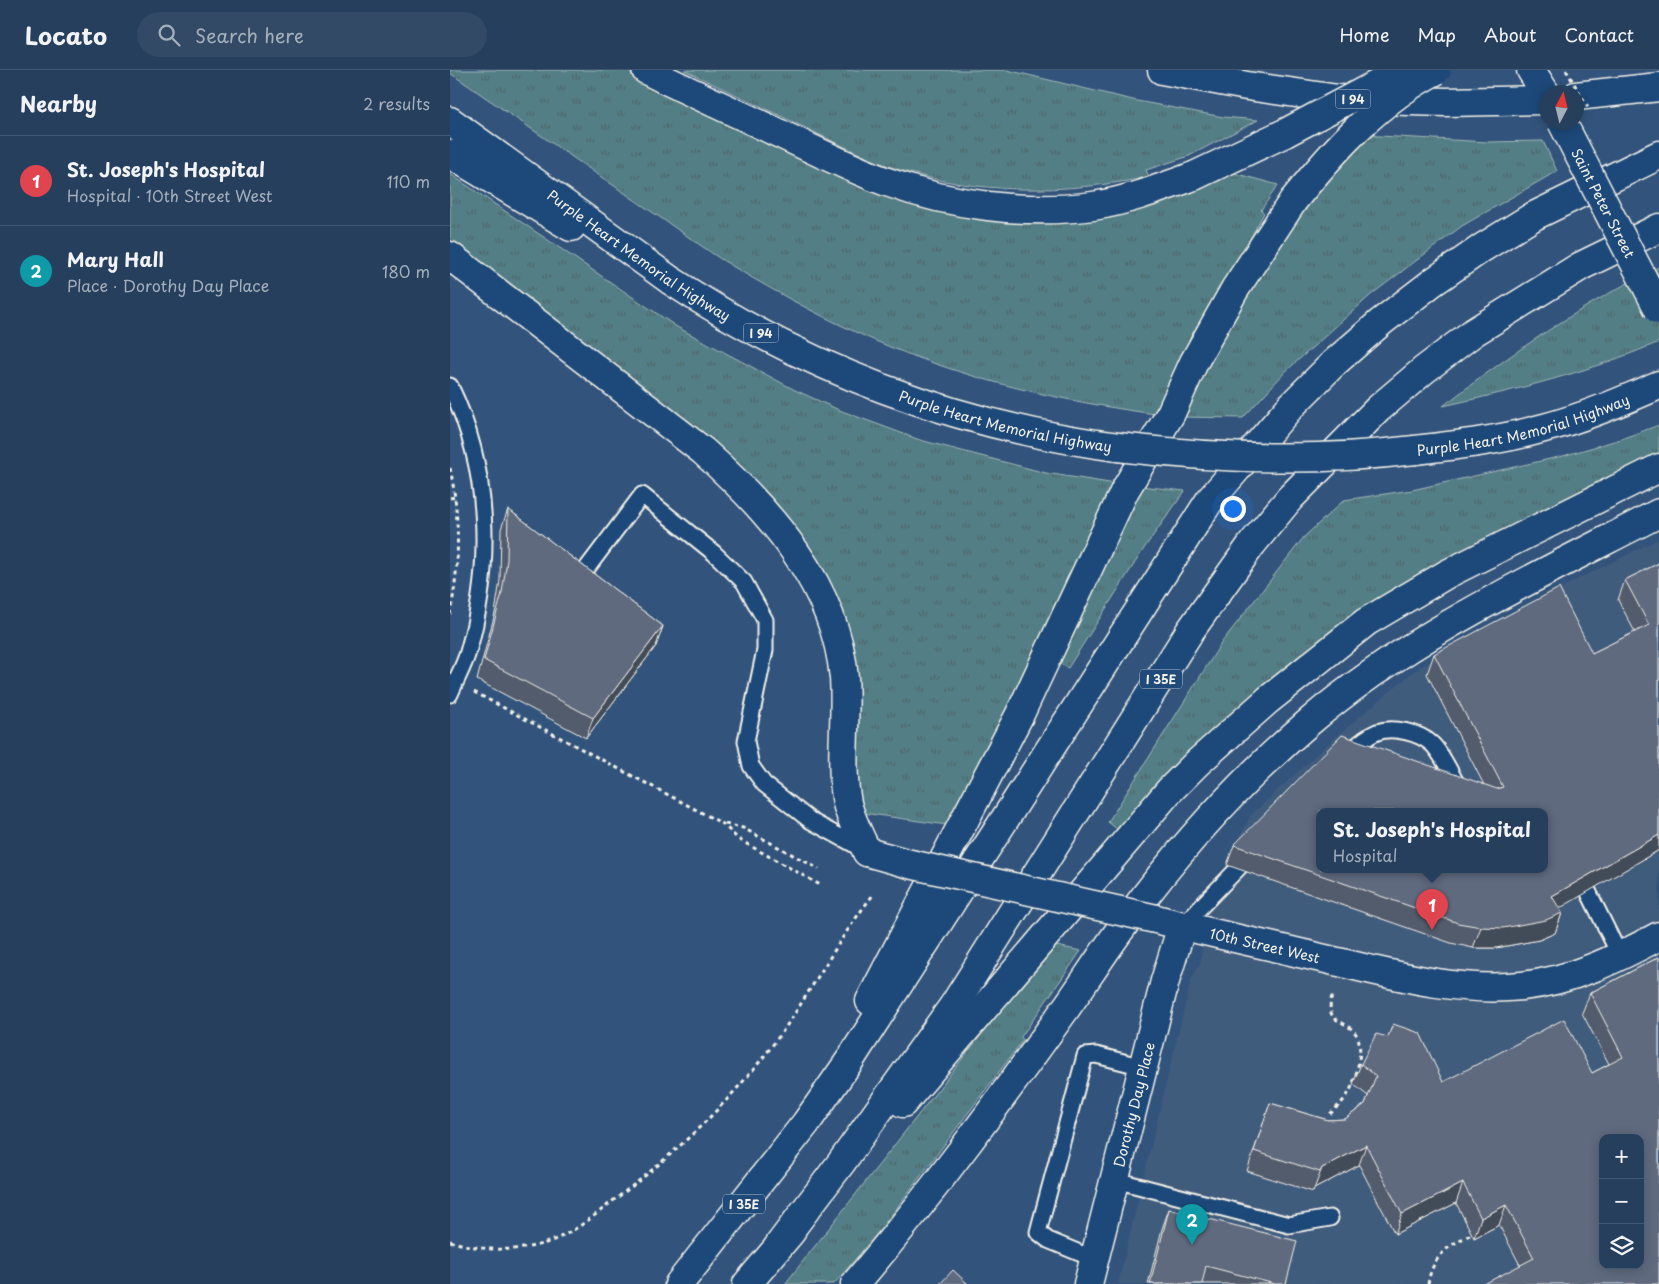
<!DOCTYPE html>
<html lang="en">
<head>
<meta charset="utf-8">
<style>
  body { margin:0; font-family:"Playpen Sans",sans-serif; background:#324a66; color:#f1f3f6 }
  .controls { position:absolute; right:15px; bottom:15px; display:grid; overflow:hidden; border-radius:10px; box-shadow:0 2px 12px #0003 }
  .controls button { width:45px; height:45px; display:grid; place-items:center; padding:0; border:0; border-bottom:1px solid #425872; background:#263f5d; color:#f1f3f6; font:25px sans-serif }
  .compass { position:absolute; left:1089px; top:15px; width:45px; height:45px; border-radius:50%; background:#263f5d; box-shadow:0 2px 12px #0003; rotate:7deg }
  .you { position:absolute; left:782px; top:438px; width:18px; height:18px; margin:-12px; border:4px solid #fff; border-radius:50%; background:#1a73e8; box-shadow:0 0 0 8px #1a73e833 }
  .badge { display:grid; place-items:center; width:32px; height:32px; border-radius:50%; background:#8c9099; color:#fff; font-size:16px; font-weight:700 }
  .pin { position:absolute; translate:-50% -41px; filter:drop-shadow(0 1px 2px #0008) }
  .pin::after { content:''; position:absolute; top:26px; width:18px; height:15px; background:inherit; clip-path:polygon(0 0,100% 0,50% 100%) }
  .popup { position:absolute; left:866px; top:738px; width:232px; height:65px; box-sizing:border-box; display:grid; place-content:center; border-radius:10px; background:#263f5d; filter:drop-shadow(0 1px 4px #0005); font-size:16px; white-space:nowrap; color:#a4afbc }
  .popup b { font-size:19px; color:#f1f3f6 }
  .popup::after { content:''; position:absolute; left:50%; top:100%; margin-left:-10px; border:10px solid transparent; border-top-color:#263f5d }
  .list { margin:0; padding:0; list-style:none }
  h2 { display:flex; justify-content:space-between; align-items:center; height:65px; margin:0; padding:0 20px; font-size:21px }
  h2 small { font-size:16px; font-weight:400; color:#a4afbc }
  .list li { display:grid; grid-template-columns:32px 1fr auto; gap:15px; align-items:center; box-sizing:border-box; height:90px; padding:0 20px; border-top:1px solid #425872 }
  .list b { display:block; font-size:19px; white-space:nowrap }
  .list p { margin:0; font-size:16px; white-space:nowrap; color:#a4afbc }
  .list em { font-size:16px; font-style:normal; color:#a4afbc }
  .icon { flex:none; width:28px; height:28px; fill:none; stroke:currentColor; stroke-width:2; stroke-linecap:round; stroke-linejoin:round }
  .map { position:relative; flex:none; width:1209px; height:1214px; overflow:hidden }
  header { display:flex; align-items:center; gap:30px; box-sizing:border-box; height:70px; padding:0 25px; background:#263f5d; border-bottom:1px solid #425872 }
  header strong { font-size:24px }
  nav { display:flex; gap:28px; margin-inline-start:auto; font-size:18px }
  .search { width:350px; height:45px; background:#324a66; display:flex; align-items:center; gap:12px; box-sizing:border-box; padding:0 18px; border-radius:28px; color:#a4afbc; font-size:19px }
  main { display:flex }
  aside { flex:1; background:#263f5d }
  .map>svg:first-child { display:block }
  .built { fill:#405b7d; fill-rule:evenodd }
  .grass { fill:url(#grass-tufts); stroke:#a4b8b7 }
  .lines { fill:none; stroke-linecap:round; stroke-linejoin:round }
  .lane-casing { stroke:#f4f1e8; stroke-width:19 }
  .street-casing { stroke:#f4f1e8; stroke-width:31 }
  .secondary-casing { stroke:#f4f1e8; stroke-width:31 }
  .highway-casing { stroke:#f4f1e8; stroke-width:31 }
  .path { stroke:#f4f1e8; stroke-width:3; stroke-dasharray:4 4; stroke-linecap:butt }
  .lane { stroke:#1f4a7a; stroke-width:15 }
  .street { stroke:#1f4a7a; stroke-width:28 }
  .secondary { stroke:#1f4a7a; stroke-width:28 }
  .highway { stroke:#1f4a7a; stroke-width:28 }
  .secondary-bridge-casing { stroke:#f4f1e8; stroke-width:31; stroke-linecap:butt }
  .highway-bridge-casing { stroke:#f4f1e8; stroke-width:31; stroke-linecap:butt }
  .path-bridge { stroke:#f4f1e8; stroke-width:3; stroke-dasharray:4 4; stroke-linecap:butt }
  .secondary-bridge { stroke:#1f4a7a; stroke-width:28 }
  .highway-bridge { stroke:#1f4a7a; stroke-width:28 }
  .wall { fill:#525c6d; stroke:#f4f1e8 }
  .shaded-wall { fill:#424b59; stroke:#f4f1e8 }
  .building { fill:#5f6b7f; stroke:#f4f1e8; fill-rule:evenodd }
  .labels { text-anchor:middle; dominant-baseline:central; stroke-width:4; stroke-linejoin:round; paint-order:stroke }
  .shield { fill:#1f4a7a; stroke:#b4bfc7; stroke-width:1 }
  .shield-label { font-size:12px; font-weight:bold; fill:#f4f1e8 }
  .street-label { font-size:14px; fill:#f4f1e8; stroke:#1f4a7a }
</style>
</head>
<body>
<header>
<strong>Locato</strong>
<div class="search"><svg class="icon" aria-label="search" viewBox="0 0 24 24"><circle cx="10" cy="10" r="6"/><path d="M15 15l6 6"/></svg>Search here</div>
<nav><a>Home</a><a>Map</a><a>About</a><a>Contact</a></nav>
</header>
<main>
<aside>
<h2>Nearby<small>2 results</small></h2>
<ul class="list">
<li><span class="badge" style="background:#e0444e">1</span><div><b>St. Joseph's Hospital</b><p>Hospital · 10th Street West</p></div><em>110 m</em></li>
<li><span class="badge" style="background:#0f9aa8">2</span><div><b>Mary Hall</b><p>Place · Dorothy Day Place</p></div><em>180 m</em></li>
</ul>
</aside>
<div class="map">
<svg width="1209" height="1214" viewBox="0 0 1209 1214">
  <defs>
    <pattern id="grass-tufts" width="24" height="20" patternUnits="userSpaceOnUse" patternTransform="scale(1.25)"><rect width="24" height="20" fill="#537e86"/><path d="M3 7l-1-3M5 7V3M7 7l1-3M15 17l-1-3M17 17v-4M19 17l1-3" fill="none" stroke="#4e6669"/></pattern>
  </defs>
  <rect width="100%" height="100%" fill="#32547c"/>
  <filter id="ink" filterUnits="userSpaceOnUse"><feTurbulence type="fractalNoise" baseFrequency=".02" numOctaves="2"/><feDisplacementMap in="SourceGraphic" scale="10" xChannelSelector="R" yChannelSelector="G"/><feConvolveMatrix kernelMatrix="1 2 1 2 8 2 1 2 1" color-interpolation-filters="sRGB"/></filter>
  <g filter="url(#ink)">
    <!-- built -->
    <path class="built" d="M1209 469V1214H668L741 910 750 894 760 826 801 745 879 673 964 601 1098 524ZM870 741H1094V799H870ZM1153 1068H1190V1195H1153Z"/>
    <!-- grass -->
    <g class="grass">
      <path d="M0 0H180L399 108 518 141 780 102 828 115 811 140 814 143 705 344C625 333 545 316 469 288 399 263 333 227 269 188L0 3Z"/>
      <path d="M234 0H557L687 31 773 47 808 50 739 86 696 100 699 107C613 124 527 125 444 98 417 89 390 74 364 62 321 41 278 21 234 0Z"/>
      <path d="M911 65 1038 72 1093 71 1107 101 1012 156 922 224 835 302 793 348 729 347 839 151Z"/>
      <path d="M0 104 227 257 345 320 389 340 470 370 596 403 666 414 504 756 413 743 402 705 401 591 257 369 0 170Z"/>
      <path d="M1209 197V272C1139 302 1067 320 993 336 1062 283 1131 235 1209 197Z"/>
      <path d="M1209 355V384L996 497 671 762 658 752 772 572 854 467 894 430 962 420 1113 386 1171 369Z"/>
      <path d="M690 416 735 421 695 477 618 598 606 592Z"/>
      <path d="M602 875 631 881 571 967 573 970 430 1160 384 1214H335Z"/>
    </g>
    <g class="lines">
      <defs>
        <g id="lane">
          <path d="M0 316C40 398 43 495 18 582 14 596 6 610 0 624"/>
          <path d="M125 514 192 425 264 483 294 512 315 550V580L296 671 301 696 314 714 361 751 414 780"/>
          <path d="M896 685C905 677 915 667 927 662 943 656 970 663 982 674 992 683 1003 708 1010 720"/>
          <path d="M1138 821 1170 886"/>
          <path d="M732 856 801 785"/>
          <path d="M665 1110 839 1155 880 1148"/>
          <path d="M644 1189 598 1170 588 1162 635 986 646 985 693 997"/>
        </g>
        <g id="street">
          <path id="s1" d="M638 1214 715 911 732 856"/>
        </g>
        <g id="secondary">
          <path d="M1081 0 1096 24"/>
          <path d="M417 782 460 794"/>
          <path id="s2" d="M706 849C760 863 816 875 871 888 937 903 1003 923 1072 916 1121 911 1166 889 1209 866"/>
        </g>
        <g id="highway">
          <path d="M196 0C239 22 283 41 326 62 363 79 399 98 437 112 500 135 575 145 643 136 677 131 711 118 744 106"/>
          <path d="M712 0 797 16 888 29 996 32 1096 30"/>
          <path d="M1126 26 1209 17"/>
          <path id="s3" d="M0 51 220 210C353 298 509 357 668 377"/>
          <path d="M0 84 121 157"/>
          <path d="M0 186 253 381C319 440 386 515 394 608 397 649 389 692 397 733 401 750 410 767 417 782"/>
          <path id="s4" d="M965 380C1009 375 1052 370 1094 358 1133 348 1172 331 1209 315"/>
          <path d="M420 931 570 644 675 420 721 343 744 292 785 219 843 131"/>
          <path d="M453 1033 719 721 747 693 818 630 916 552 997 504 1209 398"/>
          <path d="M329 1175 391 1093 504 935 740 561 802 474 840 428 928 339 974 300 1024 262 1131 196 1209 158"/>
          <path d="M229 1214 356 1053 398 993 760 430 841 336 884 293 931 252 983 212 1032 178 1084 146 1209 85"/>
          <path d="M297 1214 341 1162"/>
          <path d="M405 1214C480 1126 549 1032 616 938 638 907 658 875 681 845 733 774 792 710 858 653 960 565 1090 505 1209 443"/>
        </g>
      </defs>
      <!-- lane casing -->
      <use href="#lane" class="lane-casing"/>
      <!-- street casing -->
      <use href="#street" class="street-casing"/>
      <!-- secondary casing -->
      <use href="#secondary" class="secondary-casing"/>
      <!-- highway casing -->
      <use href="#highway" class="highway-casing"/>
      <!-- path -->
      <g class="path">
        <path d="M0 398C10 446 10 496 0 544"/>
        <path d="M0 428 5 427"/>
        <path d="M24 622 273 754 288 769 372 816"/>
        <path d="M275 754 293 758 369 799"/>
        <path d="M880 1044C886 1038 894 1031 898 1024 906 1011 915 977 906 964 894 947 874 955 882 926"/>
        <path d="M0 1171C31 1181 70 1183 101 1171 125 1162 144 1146 164 1130 228 1082 289 1024 335 958 365 914 390 867 423 825"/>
        <path d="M978 1214C982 1187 998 1175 1022 1164"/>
      </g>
      <!-- lane -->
      <use href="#lane" class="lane"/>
      <!-- street -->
      <use href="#street" class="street"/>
      <!-- secondary -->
      <use href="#secondary" class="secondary"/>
      <!-- highway -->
      <use href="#highway" class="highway"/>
      <defs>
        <g id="secondary-bridge">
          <path id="s5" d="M1112 52 1209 240"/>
          <path d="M460 794 706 849"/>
        </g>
        <g id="highway-bridge">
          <path d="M744 106 835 63 954 0"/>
          <path d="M843 131C883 81 928 30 987 0"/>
          <path d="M668 377C767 389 866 392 965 380"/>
        </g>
      </defs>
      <!-- secondary-bridge casing -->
      <use href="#secondary-bridge" class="secondary-bridge-casing"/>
      <!-- highway-bridge casing -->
      <use href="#highway-bridge" class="highway-bridge-casing"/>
      <!-- path-bridge -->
      <path class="path-bridge" d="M1116 0 1138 37"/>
      <!-- secondary-bridge -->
      <use href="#secondary-bridge" class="secondary-bridge"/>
      <!-- highway-bridge -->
      <use href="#highway-bridge" class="highway-bridge"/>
    </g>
    <!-- wall -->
    <g class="wall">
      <path d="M58 439 213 556 206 576 136 668 27 610 45 543 50 510 51 459Z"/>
      <path d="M1209 493V780L1109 838 1112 843 1105 863 1089 870 1046 878H1023L1001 873 777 795 784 775 1034 715 977 604 984 584 1142 583 1185 562 1168 530 1175 510Z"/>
      <path d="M1209 887V1214L1070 1195 1049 1155 1024 1168 1006 1133 945 1164 909 1095 864 1119 863 1122 797 1101 820 1033 878 1050 895 1049 915 1034 918 1026 903 1014 911 994 938 967 943 954 993 1012 1142 1003 1159 994 1132 943 1140 923Z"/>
      <path d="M719 1139 836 1214H698L712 1159Z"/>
    </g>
    <!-- shaded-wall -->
    <g class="shaded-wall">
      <path d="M213 556 206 576 136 668 143 648Z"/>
      <path d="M1209 765V780L1095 847 1102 826Z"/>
      <path d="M1112 843 1105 863 1089 870 1046 878H1023L1031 857Z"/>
      <path d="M916 1075 909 1095 864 1119 863 1122 872 1098Z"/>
      <path d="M1013 1113 1006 1133 945 1164 952 1144Z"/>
      <path d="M1056 1135 1049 1155 1024 1168 1031 1148Z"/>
    </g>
    <!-- building -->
    <g class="building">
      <path d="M58 439 213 556 143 648 34 590 52 523 57 490Z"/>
      <path d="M1209 493V765L1102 826 1112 843 1096 850 1053 858 1031 857 1008 853 784 775 892 665 1047 719 1053 717 984 584 1109 518 1142 583 1199 555 1175 510ZM870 741H1094V799H870Z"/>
      <path d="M1209 887V1214H1034L1084 1188 1056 1135 1031 1148 1013 1113 952 1144 916 1075 872 1098 870 1102 804 1081 820 1033 878 1050 895 1049 915 1034 926 1006 911 994 926 964 938 967 943 954 970 963 993 1012 1114 949 1142 1003 1173 987 1140 923ZM1153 1068H1190V1195H1153Z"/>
      <path d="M719 1139 847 1171 836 1214H825L756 1196 752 1214H700Z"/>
      <path d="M503 1200 518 1214H490Z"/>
    </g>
  </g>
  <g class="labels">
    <!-- shield labels -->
    <g class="shield">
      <rect x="885.5" y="19.5" width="35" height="19" rx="4"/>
      <rect x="293.5" y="253.5" width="35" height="19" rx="4"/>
      <rect x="690" y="599.5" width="42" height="19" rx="4"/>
      <rect x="273" y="1124.5" width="42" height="19" rx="4"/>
    </g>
    <g class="shield-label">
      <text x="903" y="29">I 94</text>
      <text x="311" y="263">I 94</text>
      <text x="711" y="609">I 35E</text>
      <text x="294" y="1134">I 35E</text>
    </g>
    <!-- street labels -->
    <g class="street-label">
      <text stroke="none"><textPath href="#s5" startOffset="91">Saint Peter Street</textPath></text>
      <text stroke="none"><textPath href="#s3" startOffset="232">Purple Heart Memorial Highway</textPath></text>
      <text stroke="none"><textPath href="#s3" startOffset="638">Purple Heart Memorial Highway</textPath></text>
      <text stroke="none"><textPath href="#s4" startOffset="111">Purple Heart Memorial Highway</textPath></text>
      <text stroke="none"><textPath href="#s2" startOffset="112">10th Street West</textPath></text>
      <text stroke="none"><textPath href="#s1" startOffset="185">Dorothy Day Place</textPath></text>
    </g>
  </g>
</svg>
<div class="controls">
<button>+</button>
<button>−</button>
<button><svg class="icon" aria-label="layers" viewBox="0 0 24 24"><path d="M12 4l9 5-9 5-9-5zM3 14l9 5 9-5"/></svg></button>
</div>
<svg class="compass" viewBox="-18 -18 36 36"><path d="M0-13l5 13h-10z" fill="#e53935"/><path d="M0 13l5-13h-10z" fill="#a4afbc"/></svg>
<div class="you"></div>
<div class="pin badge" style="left:982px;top:860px;background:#e0444e">1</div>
<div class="popup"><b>St. Joseph's Hospital</b>Hospital</div>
<div class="pin badge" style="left:742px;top:1175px;background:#0f9aa8">2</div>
</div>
</main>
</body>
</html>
